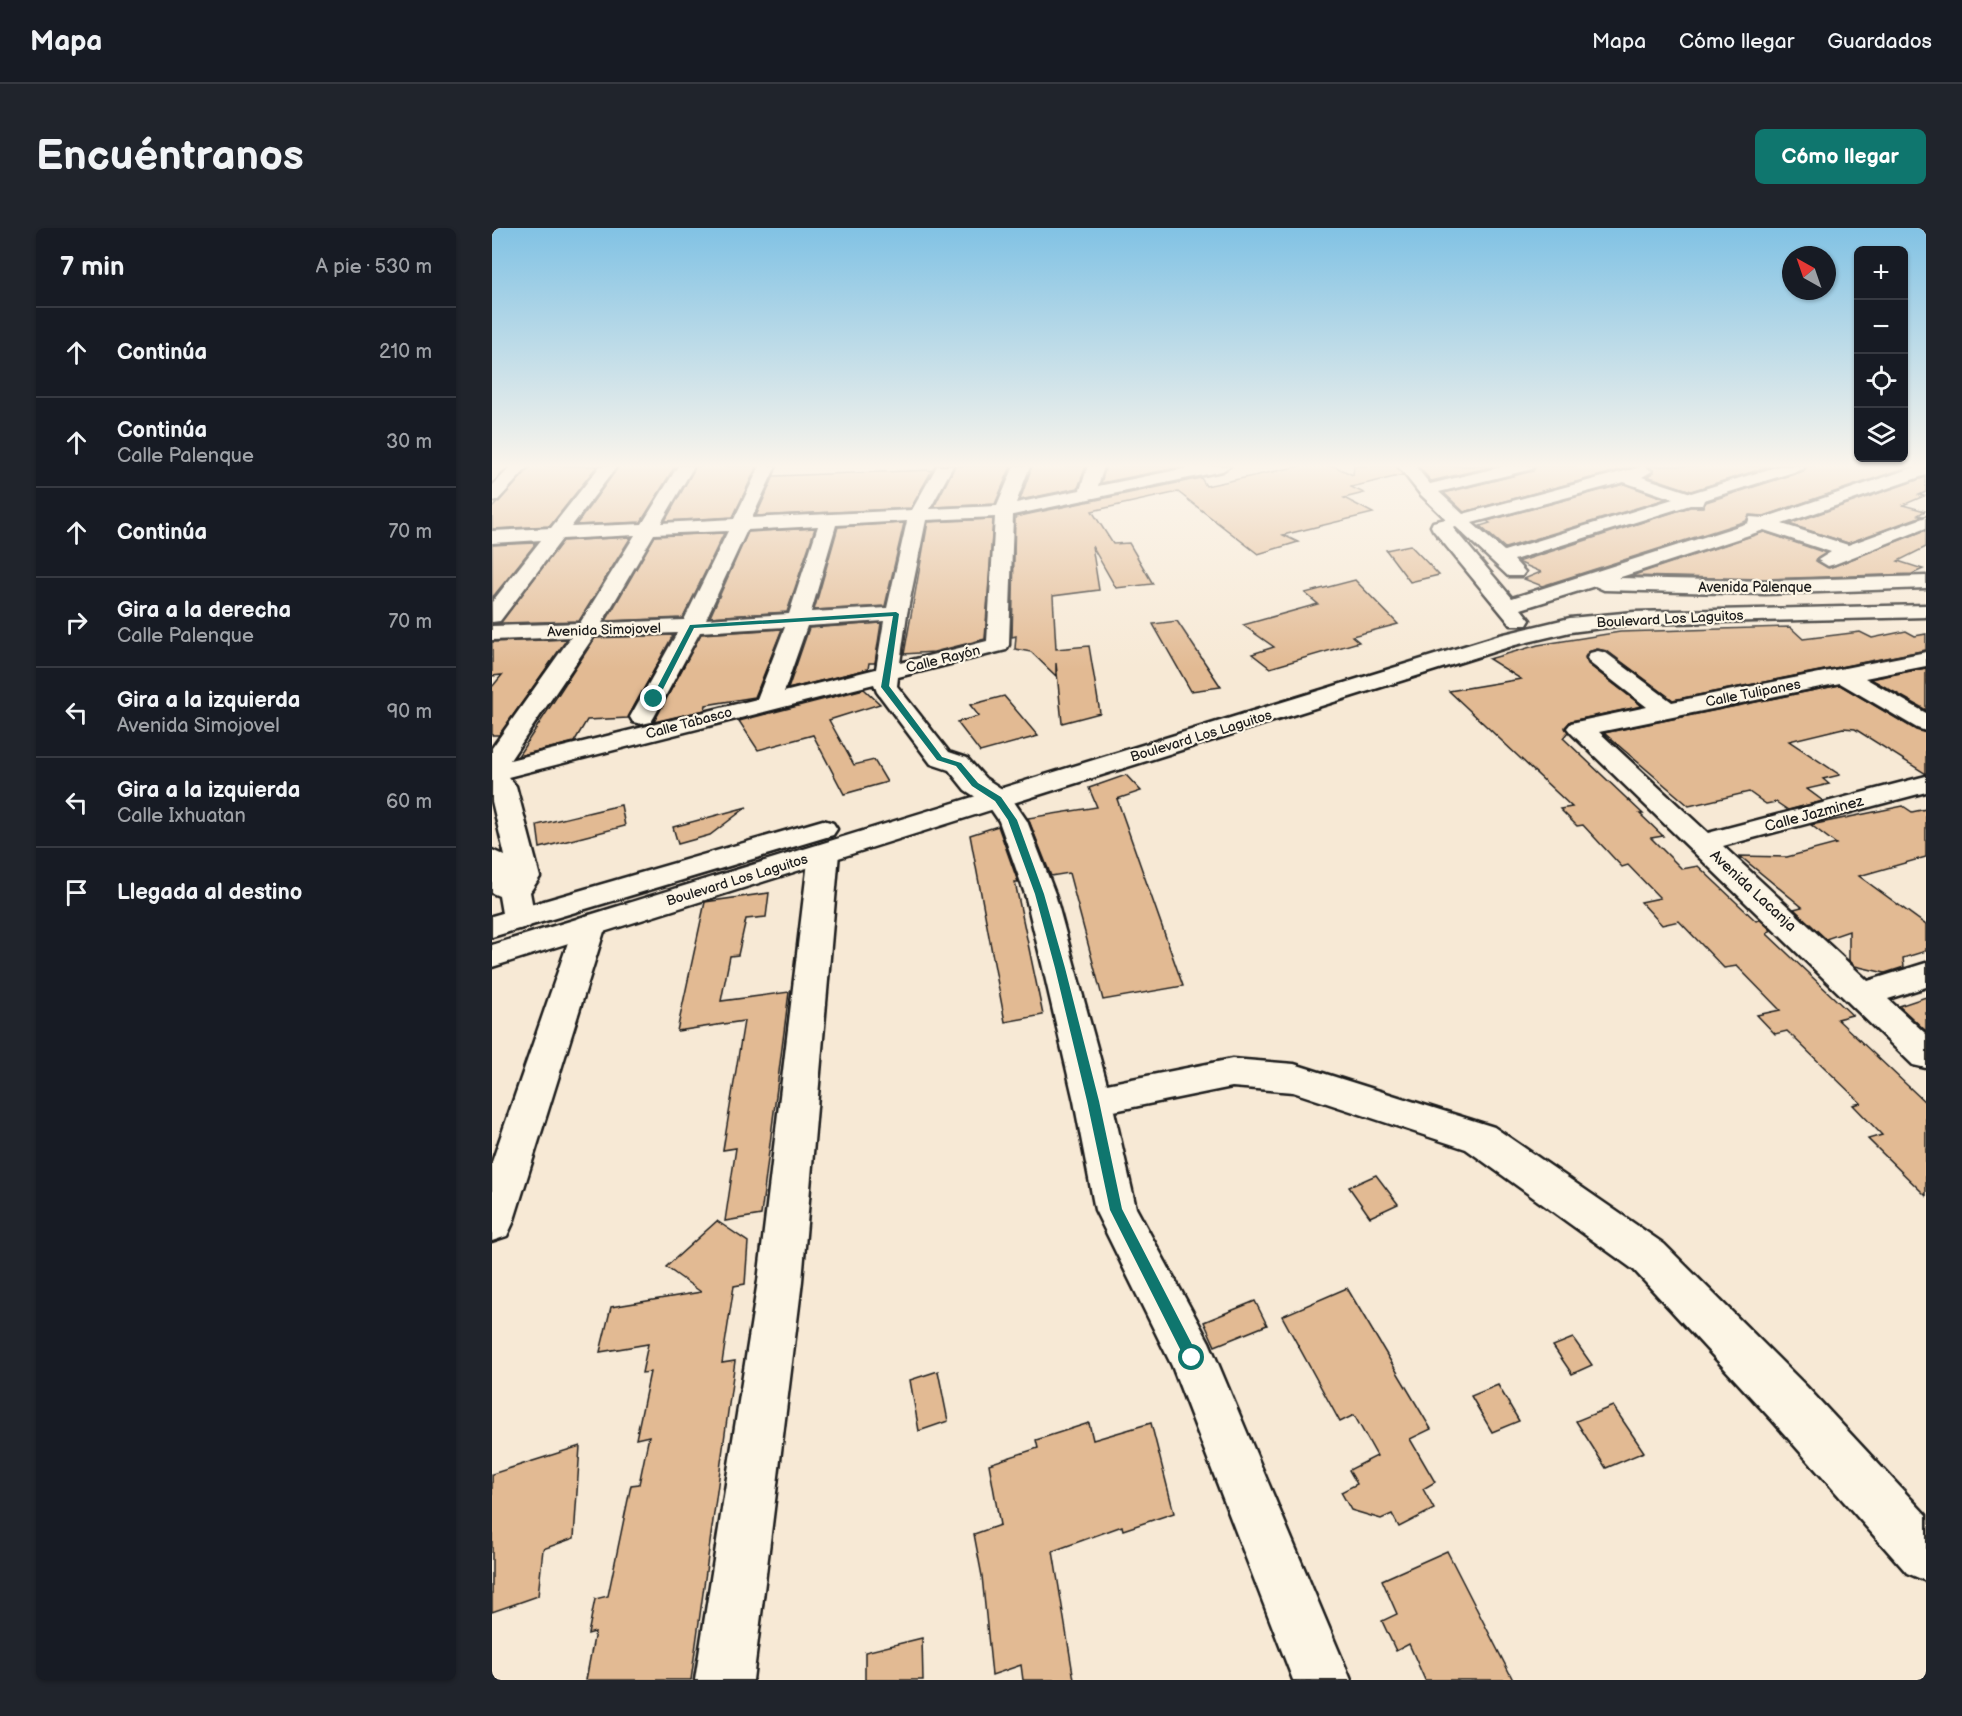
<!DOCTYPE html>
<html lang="es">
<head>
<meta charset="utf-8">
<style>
  body { margin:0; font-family:"Balsamiq Sans",sans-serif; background:#20242c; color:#f1f3f6 }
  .controls { position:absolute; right:18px; top:18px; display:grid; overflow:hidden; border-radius:9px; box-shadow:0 2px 4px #0004 }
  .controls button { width:54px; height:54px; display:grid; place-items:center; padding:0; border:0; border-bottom:2px solid #363941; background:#171b24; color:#f1f3f6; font:30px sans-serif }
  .compass { position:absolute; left:1290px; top:18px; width:54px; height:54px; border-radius:50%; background:#171b24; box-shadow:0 2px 4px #0004; rotate:320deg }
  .stop { position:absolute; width:18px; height:18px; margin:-14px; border:4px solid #0f766e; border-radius:50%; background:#fff }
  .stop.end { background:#0f766e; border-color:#fff; box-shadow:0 2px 6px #0008 }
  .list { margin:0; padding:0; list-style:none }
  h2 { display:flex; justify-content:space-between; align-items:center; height:78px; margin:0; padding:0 24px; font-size:26px }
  h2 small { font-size:20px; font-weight:400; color:#9ea1a6 }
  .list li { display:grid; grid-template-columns:39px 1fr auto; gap:18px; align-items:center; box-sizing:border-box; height:90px; padding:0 24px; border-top:2px solid #363941 }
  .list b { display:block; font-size:22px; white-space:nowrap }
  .list p { margin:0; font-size:20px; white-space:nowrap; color:#9ea1a6 }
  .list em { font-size:20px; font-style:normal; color:#9ea1a6 }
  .icon { flex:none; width:33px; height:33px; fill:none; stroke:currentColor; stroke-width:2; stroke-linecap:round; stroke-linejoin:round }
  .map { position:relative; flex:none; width:1434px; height:1452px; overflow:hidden; border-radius:9px }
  header { display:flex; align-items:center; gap:36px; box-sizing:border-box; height:84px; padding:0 30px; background:#171b24; border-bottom:2px solid #363941 }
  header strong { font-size:28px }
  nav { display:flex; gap:33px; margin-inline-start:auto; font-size:21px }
  .intro { display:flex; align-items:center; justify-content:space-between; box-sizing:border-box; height:144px; padding:0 36px }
  h1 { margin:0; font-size:42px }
  .button { padding:15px 27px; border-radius:9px; background:#0f766e; color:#fff; font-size:21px; font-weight:700 }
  main { display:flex; gap:36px; padding:0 36px }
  aside { flex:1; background:#171b24; border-radius:9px; box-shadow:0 2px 4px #0004 }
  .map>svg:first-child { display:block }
  .building { fill:#e2ba93; stroke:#1c1c1c; stroke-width:1.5 }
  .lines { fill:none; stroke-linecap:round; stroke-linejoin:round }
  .minor-casing { stroke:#1c1c1c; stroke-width:5 }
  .major-casing { stroke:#1c1c1c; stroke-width:5 }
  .minor { fill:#fcf5e5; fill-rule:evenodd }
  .major { fill:#fcf5e5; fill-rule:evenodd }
  .route { fill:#0f766e }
  .labels { text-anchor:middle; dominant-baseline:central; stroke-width:4.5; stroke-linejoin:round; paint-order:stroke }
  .far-street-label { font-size:14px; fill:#1c1c1c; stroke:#fcf5e5 }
  .street-label { font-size:15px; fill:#1c1c1c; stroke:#fcf5e5 }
</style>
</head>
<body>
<header>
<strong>Mapa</strong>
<nav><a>Mapa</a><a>Cómo llegar</a><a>Guardados</a></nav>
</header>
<div class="intro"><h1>Encuéntranos</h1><a class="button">Cómo llegar</a></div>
<main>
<aside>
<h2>7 min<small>A pie · 530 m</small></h2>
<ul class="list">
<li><svg class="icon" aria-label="ahead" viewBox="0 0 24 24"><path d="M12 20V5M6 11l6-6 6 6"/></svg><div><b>Continúa</b></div><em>210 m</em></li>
<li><svg class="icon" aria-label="ahead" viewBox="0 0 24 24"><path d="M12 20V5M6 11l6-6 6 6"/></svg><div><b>Continúa</b><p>Calle Palenque</p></div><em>30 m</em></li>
<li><svg class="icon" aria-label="ahead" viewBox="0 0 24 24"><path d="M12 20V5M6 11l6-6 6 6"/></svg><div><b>Continúa</b></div><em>70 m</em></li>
<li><svg class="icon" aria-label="right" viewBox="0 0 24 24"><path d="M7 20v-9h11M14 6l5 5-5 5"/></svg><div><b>Gira a la derecha</b><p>Calle Palenque</p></div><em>70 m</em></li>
<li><svg class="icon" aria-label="left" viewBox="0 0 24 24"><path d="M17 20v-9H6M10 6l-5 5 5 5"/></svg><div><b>Gira a la izquierda</b><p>Avenida Simojovel</p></div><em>90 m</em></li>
<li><svg class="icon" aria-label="left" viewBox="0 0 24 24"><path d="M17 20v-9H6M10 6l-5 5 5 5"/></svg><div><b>Gira a la izquierda</b><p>Calle Ixhuatan</p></div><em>60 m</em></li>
<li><svg class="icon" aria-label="arrive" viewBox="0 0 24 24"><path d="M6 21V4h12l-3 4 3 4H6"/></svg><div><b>Llegada al destino</b></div></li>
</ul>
</aside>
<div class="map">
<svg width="1434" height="1452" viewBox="0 0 1434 1452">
  <rect width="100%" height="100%" fill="#f7e9d5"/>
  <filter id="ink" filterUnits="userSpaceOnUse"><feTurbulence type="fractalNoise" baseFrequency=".0167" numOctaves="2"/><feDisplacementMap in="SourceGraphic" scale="12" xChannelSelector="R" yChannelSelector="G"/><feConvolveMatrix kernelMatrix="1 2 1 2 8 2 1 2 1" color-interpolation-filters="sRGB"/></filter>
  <g filter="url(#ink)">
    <!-- building -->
    <g class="building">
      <path d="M39 238H105L58 298 0 301V280Z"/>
      <path d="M127 238H183L149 294 84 297Z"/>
      <path d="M204 238H265L241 289 173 293Z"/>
      <path d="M463 238H519L503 276 442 279Z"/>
      <path d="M540 238H594L586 260 528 272Z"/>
      <path d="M614 238H693L609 255Z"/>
      <path d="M808 238H842L861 247 862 238H904L911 247 859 259 872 265 852 270 881 285 791 307 806 314 766 326 686 264 600 283 621 316 637 315 661 356 624 360 600 318 607 362 561 368 564 421 597 418 608 485 570 495 564 435V448L539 424 523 421 524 408 520 409 523 289 709 250 714 258Z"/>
      <path d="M926 238H1003L939 253Z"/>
      <path d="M1044 238H1143L972 284 952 265 1041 243Z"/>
      <path d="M1156 238H1279L1199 263 1155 248 1162 244Z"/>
      <path d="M1315 238H1419L1272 288 1257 287 1254 293 1050 358 1032 351 1049 344 1026 334 1198 279H1211L1214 274 1312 243Z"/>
      <path d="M440 242 419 280 264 288 282 248Z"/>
      <path d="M1434 249V264L1427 267 1432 268 1411 277 1433 283 1426 287 1430 288 1356 315 1297 296Z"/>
      <path d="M1132 256 1174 271 1013 320 988 298 998 295 995 293Z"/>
      <path d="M501 291 493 411 442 424 412 426 436 294Z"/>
      <path d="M412 295 393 378 322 382 346 299Z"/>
      <path d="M323 300 295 384 218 389 256 304Z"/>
      <path d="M1434 302V319L1406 333 1431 341 1420 346 1273 351 1139 348 1272 304 1334 325 1324 333 1337 340Z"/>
      <path d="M232 305 191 390 114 393 163 308Z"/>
      <path d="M139 309 87 393 8 395 71 313Z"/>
      <path d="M44 315 0 370V317Z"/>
      <path d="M918 317 947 347 918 354 894 322Z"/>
      <path d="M863 352 906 396 860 408 867 414 778 440 760 426 782 419 751 397 826 376 813 365Z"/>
      <path d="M685 393 729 459 699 463 661 396Z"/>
      <path d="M389 395 383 435H377L376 441 296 461 317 400Z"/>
      <path d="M1298 399 1311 411 1368 404 1380 410 1414 403 1423 408 1434 406V422L1181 472 1115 423 1105 421 1096 424 1093 429 1096 436 1150 478 1079 493 1073 499 1076 504 1071 510 1151 586H1148L1171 608 1159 610 1190 641 1206 638 1264 693 1268 692 1279 702 1275 706 1360 787 1345 791 1434 875V968L1376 911 1390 907 1361 877 1369 875 1295 803 1283 806 1265 787 1288 782 1245 738 1232 740 1187 693 1170 697 1149 674 1168 670 1136 637 1130 639 1091 597 1085 598 1068 581 1080 579 957 463 1029 451 997 431 1046 417 1128 404Z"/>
      <path d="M290 401 263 469 214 477 213 482 162 494 209 406Z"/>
      <path d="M181 407 136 490 95 492 82 514 26 528 103 410Z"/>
      <path d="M75 411 7 507H0V459L10 447 0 448V414Z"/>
      <path d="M1434 440V482L1379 451Z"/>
      <path d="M1348 457 1424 502 1434 505V546L1363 501 1351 500 1297 513 1348 547 1331 551 1337 556 1315 561 1331 573 1296 582 1284 574 1274 576 1257 564 1197 578 1112 505Z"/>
      <path d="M372 461 388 476 337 492 362 537 382 532 395 554 352 566 321 507 266 522 247 493Z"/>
      <path d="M512 468 546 508 488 524 465 494 487 488 478 477Z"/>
      <path d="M634 547 649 563 625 571 691 758 611 772 577 645 559 648 536 590 605 579 597 560Z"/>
      <path d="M129 577 133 598 48 620 45 597Z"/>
      <path d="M1411 578 1420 584 1434 581V629L1367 648 1434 697V723L1411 730 1412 739 1393 745 1363 738 1357 732V703L1334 711 1302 681 1310 679 1248 628 1295 629 1344 616 1319 597Z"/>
      <path d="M255 579 218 607 186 616 181 599Z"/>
      <path d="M506 598 526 654H523L551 787 513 794 478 607Z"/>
      <path d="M277 665 274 689 254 691 246 727 238 728 229 773 297 764 269 987 233 993 244 920 231 922 252 793 185 803 213 674Z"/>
      <path d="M1434 769V803L1407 778Z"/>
      <path d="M884 947 906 976 878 989 857 959Z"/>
      <path d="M225 993 256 1014 253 1056 242 1058 230 1135 243 1133 199 1452H94L103 1404 96 1406 103 1371 116 1368 139 1257 147 1256 157 1208 144 1211 158 1144 150 1145 156 1116 108 1124 119 1079 209 1064 174 1039Z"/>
      <path d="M855 1060 939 1201 918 1211 943 1254 931 1261 942 1281 907 1299 900 1286 889 1291 859 1282 849 1264 865 1256 857 1242 885 1228 862 1187 848 1194 790 1088Z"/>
      <path d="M763 1073 775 1097 723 1118 712 1094Z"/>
      <path d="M1081 1110 1100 1137 1080 1146 1061 1118Z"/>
      <path d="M446 1143 456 1193 427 1203 418 1152Z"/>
      <path d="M1006 1157 1027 1193 1000 1204 979 1168Z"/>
      <path d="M1121 1178 1152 1224 1114 1240 1084 1193Z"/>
      <path d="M597 1195 601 1212 659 1195 682 1285 631 1302 630 1298 561 1323 582 1452H531L529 1437 500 1447 490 1348 482 1306 508 1297 497 1236 546 1220 544 1212Z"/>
      <path d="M88 1218 82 1310 51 1321 46 1368 0 1384V1246Z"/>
      <path d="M955 1323 1021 1452H933L917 1416 904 1423 890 1393 905 1386 890 1352Z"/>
      <path d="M430 1410 431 1452H373V1424Z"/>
    </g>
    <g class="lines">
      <defs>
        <g id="minor">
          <path d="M20 238H37L6 272 0 273V258Z"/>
          <path d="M108 238H125L79 299 150 296 186 238H202L169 295 242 291 268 238H284L260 290 420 282 445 238H461L438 281 505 278 522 238H538L524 275 588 262 596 238H612L606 258 705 238H738L730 243 521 287 517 417 514 422 406 449 405 458 457 524 475 530 493 550 516 565 535 593 563 666 615 856 740 831 802 836 1002 899 1172 1016 1314 1158 1434 1287V1353L1415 1345 1280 1192 1142 1042 974 921 801 864 740 859 622 883 644 980 717 1114 859 1452H801L680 1138 603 982 582 873 551 740 533 666 507 593 496 577 473 562 457 542 439 536 385 464 382 456 16 549 24 558 48 649 38 664 43 691 38 698 27 701 16 698 11 691 7 668 0 665V622L13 628 0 573V520L79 409 0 412V398L88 395 143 307 70 311 8 393 0 394V374L49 312 0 315V303L59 300ZM503 289 495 413 408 435 415 386 434 292ZM415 293 395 380 319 384 344 297ZM326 298 297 386 214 391 255 302ZM236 303 192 392 110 395 162 306ZM392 393 384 441 292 464 315 398ZM293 399 265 471 18 532 102 408 185 405 138 489 141 494 150 496 159 494 162 489 208 404Z"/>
          <path d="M906 238H923L938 256 1013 238H1042L1040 241 947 264 971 286 1152 238 1160 243 1150 249 1199 265 1287 238H1313L1311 241 1212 272 1210 277H1198L1022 332 1033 344 1030 348H1016L964 299 961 300 1020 370 1256 295 1258 289 1272 290 1426 238H1434V247L1290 296 1356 317 1434 289V300L1343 336 1336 338 1326 332 1339 324 1272 302 1126 350 1273 353 1434 348V360L1273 366 1112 362 1103 358 1029 381 1038 392 1035 397H1019L941 302 939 298 941 294 954 291 928 266ZM1132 254 1181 271 1012 323 980 295Z"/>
          <path d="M1106 423 1114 425 1180 474 1434 424V438L1373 450 1434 485V503L1425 500 1348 455 1107 504 1216 605 1434 548V564L1231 618 1376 753 1434 735V759L1396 771 1434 806V840L1421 837 1079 505 1075 500 1079 495 1155 479 1098 435 1095 430 1098 425Z"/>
          <path d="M332 616 342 619 347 625 310 1053 261 1452H203L266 1053 317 625 322 619Z"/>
          <path d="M98 687 109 690 114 697 21 995 15 1008 0 1013V934L82 697 87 690Z"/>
        </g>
        <g id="major">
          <path d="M1434 377V389L1142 396 1078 404 1023 417 0 739V717L1008 407 1078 390 1142 384Z"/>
          <path d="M331 592 341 595 345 601 341 607 0 709V688Z"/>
        </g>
      </defs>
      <!-- minor casing -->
      <use href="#minor" class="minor-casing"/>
      <!-- major casing -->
      <use href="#major" class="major-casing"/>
      <!-- minor -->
      <use href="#minor" class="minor"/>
      <!-- major -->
      <use href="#major" class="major"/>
    </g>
  </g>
  <!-- sky -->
  <linearGradient id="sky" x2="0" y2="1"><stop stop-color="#81c2e4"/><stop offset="0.54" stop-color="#fbf5ec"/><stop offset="1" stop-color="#fbf5ec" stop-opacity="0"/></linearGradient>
  <rect width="1434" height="441" fill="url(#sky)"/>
  <!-- route -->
  <path class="route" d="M404 384 407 386 397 458 450 529 469 535 486 555 509 569 525 592 552 666 573 740 607 873 630 981 705 1126V1135H695L618 982 595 873 563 740 543 666 516 592 503 573 480 558 464 538 445 532 389 459 401 388 202 400 166 471 162 473 159 471 198 397Z"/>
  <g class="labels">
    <!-- far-street labels -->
    <g class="far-street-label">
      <text x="1263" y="359">Avenida Palenque</text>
      <text transform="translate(1178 391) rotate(-3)">Boulevard Los Laguitos</text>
      <text transform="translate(112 402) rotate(-2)">Avenida Simojovel</text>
      <text transform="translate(451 431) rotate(-14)">Calle Rayón</text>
      <text transform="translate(1261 465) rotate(-11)">Calle Tulipanes</text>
      <text transform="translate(197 495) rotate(-15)">Calle Tabasco</text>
      <text transform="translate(709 508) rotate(-17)">Boulevard Los Laguitos</text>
      <text transform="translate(245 652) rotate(-17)">Boulevard Los Laguitos</text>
    </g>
    <!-- street labels -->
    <g class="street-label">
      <text transform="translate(1322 586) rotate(-15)">Calle Jazminez</text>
      <text transform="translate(1261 663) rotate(43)">Avenida Lacanja</text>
    </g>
  </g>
</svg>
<div class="controls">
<button>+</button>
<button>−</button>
<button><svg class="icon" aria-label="locate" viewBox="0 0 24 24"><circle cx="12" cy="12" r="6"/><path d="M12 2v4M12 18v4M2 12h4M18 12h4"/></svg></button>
<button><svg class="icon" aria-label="layers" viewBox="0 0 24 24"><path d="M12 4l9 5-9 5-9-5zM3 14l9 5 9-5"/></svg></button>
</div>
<svg class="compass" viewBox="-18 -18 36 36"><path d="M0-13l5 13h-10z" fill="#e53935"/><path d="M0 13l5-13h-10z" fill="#9ea1a6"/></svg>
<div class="stop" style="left:700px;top:1130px"></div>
<div class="stop end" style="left:162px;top:471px"></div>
</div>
</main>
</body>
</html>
